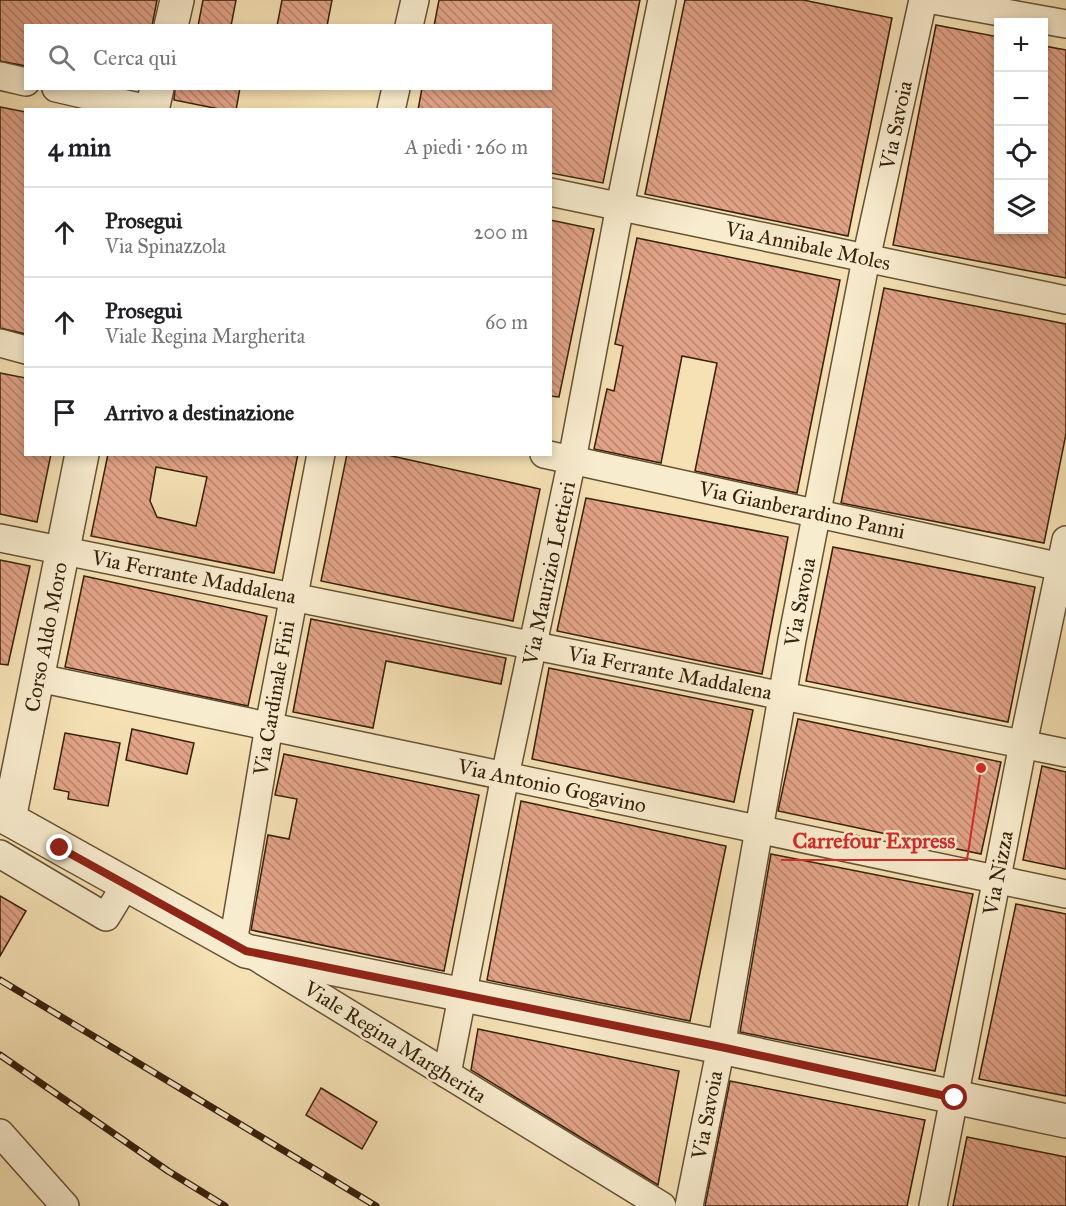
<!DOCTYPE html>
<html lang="it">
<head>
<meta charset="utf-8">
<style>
  body { margin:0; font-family:"IM FELL Great Primer",serif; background:#f6f6f6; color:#202124 }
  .controls { position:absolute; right:18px; top:18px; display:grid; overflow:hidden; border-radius:0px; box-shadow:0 3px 9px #0003 }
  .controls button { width:54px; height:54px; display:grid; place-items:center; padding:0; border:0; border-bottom:2px solid #e0e0e0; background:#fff; color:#202124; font:30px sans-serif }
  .stop { position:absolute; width:18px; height:18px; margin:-14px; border:4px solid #8f2418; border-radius:50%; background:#fff }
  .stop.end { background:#8f2418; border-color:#fff; box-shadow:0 2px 6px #0008 }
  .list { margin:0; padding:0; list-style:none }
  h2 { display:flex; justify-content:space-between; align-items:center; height:78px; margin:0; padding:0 24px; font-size:26px }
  h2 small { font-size:20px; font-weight:400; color:#757577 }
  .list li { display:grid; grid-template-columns:39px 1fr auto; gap:18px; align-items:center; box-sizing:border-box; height:90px; padding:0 24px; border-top:2px solid #e0e0e0 }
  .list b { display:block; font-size:22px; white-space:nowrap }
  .list p { margin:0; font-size:20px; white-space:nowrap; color:#757577 }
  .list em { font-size:20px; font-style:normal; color:#757577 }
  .icon { flex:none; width:33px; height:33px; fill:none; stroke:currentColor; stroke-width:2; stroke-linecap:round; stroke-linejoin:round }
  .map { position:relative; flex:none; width:1066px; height:1206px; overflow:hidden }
  .search { position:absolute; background:#fff; box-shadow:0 3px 9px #0003; left:24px; top:24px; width:528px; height:66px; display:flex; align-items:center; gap:15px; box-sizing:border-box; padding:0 21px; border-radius:0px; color:#757577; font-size:22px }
  .panel { position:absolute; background:#fff; box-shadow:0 3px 9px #0003; left:24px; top:108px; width:528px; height:348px; border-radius:0px }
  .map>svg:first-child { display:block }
  .building { fill:url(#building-back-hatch); stroke:#36210a; stroke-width:1.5; fill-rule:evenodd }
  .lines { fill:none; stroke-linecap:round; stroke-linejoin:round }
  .minor-casing { stroke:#665134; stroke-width:30 }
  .tertiary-casing { stroke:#665134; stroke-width:36 }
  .minor { stroke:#f8ecce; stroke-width:27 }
  .tertiary { stroke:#f8ecce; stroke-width:33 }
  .rail-casing { stroke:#36210a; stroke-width:7 }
  .rail { stroke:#f8ecce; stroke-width:4.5; stroke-dasharray:14; stroke-linecap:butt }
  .route { stroke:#8f2418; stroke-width:8 }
  .labels { text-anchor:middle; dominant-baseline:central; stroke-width:5; stroke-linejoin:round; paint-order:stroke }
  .street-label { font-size:21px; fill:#36210a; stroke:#f8ecce }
  .leader { fill:none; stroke:#d62828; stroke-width:2 }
  .callout-dot { fill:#d62828; stroke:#f8ecce; stroke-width:2 }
  .callout-label { font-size:22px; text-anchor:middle; font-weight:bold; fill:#d62828; stroke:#f8ecce; stroke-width:5; stroke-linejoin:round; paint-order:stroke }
</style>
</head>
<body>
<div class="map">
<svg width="1066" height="1206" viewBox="0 0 1066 1206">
  <defs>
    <pattern id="building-back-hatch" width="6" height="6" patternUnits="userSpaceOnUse" patternTransform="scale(1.5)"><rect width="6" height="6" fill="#e2a388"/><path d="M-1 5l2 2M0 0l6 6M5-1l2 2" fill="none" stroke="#b8846d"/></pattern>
  </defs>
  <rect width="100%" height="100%" fill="#f5e1b4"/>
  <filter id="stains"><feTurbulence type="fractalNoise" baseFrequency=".00333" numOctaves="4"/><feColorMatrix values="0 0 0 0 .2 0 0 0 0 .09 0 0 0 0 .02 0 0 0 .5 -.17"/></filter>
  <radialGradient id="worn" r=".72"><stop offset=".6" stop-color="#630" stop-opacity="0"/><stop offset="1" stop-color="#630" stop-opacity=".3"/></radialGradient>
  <!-- building -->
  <g class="building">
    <path d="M0 0H157L152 26H26V66L0 61Z"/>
    <path d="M203 0H236L231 26H198Z"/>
    <path d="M282 0H332L327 26H277Z"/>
    <path d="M439 0H640L603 183 550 173V110H418L422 88H550V26H434Z"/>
    <path d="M685 0H803L892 18 848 236 645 194Z"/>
    <path d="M936 25 999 37V230H1044V46L1066 50V278L893 245Z"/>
    <path d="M175 88H240L236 110H224L174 100Z"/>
    <path d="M0 107 26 112V334L0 328Z"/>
    <path d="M550 220 594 229 559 397 550 396Z"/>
    <path d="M637 238 840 280 797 493 695 471 717 363 682 356 661 463 594 449 607 389 614 391 623 346 615 344Z"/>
    <path d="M884 288 1066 324V434L1044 543 841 503Z"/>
    <path d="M0 373 26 378V454H51L37 522 0 514Z"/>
    <path d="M108 454H298L274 573 91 536ZM156 467 207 477 196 526 157 517 150 501Z"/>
    <path d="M347 454H383L540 489 513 621 321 581Z"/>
    <path d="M586 498 788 537 762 674 557 631Z"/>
    <path d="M833 547 1035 587 1008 722 806 681Z"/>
    <path d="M0 560 30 566 8 665 0 664Z"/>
    <path d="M84 576 267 616 248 706 65 667Z"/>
    <path d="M311 619 506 658 501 684 386 661 373 728 293 712Z"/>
    <path d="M549 668 753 710 734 802 532 759Z"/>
    <path d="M798 719 1001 762 981 854 778 811Z"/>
    <path d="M132 729 194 743 187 774 126 760Z"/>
    <path d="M65 733 120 743 108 806 68 799 69 792 54 789Z"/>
    <path d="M284 754 479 795 444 971 251 930 268 835 289 839 297 799 275 795Z"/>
    <path d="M1042 766 1066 772V869L1023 860Z"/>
    <path d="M521 801 726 846 690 1021 487 980Z"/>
    <path d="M771 854 973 894 935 1071 740 1032Z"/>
    <path d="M0 896 26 911 0 956Z"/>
    <path d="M1016 904 1066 914V1096L979 1079Z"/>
    <path d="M478 1029 679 1071 658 1185 471 1070Z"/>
    <path d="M730 1081 925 1120 907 1206H705Z"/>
    <path d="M321 1088 377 1122 362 1149 306 1115Z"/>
    <path d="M967 1137 1066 1157V1206H953Z"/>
  </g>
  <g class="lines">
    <defs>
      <g id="minor">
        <path d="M933 0 1066 24"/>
        <path d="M409 26 415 0"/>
        <path d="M0 76 26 82"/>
        <path d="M56 88 152 110"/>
        <path d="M391 110 396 88"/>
        <path d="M550 192 1066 300"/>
        <path d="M0 343 26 350"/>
        <path d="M544 454 1066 568"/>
        <path d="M0 538 1066 753"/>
        <path d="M39 678 1066 894"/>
        <path d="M0 854 106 917 126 884"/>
        <path d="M233 943 269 726 321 454"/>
        <path d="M258 958 662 1206"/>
        <path d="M447 1074 505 776 572 460 620 206 662 0"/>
        <path d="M0 1133 65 1206"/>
        <path d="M689 1206 721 1047 792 640 866 259 923 0"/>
        <path d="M933 1206 1023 744 1066 540"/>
      </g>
      <g id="tertiary">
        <path d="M171 26 177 0"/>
        <path d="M152 110 157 88"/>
        <path d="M0 814 246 951 721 1047 1066 1121"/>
        <path d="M9 819 82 454"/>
      </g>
    </defs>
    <!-- minor casing -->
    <use href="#minor" class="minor-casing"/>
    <!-- tertiary casing -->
    <use href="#tertiary" class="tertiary-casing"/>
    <!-- minor -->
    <use href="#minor" class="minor"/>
    <!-- tertiary -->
    <use href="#tertiary" class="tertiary"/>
    <defs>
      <g id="rail">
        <path d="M0 980 376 1206"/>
        <path d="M0 1055 168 1171 225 1206"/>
      </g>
    </defs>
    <!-- rail casing -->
    <use href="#rail" class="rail-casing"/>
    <!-- rail -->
    <use href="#rail" class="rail"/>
  </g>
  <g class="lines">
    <!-- route -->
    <path class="route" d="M60 848 246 951 721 1047 955 1098"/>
  </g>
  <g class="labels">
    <!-- street labels -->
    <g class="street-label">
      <text transform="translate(896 125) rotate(-78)">Via Savoia</text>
      <text transform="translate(808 246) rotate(12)">Via Annibale Moles</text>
      <text transform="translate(802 510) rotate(12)">Via Gianberardino Panni</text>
      <text transform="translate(549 573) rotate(-78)">Via Maurizio Lettieri</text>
      <text transform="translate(194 577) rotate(11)">Via Ferrante Maddalena</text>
      <text transform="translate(800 602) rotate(-79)">Via Savoia</text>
      <text transform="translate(46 637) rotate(-79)">Corso Aldo Moro</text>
      <text transform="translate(670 673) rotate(11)">Via Ferrante Maddalena</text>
      <text transform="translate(274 698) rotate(-80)">Via Cardinale Fini</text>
      <text transform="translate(552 786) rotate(12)">Via Antonio Gogavino</text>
      <text transform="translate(998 873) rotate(-79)">Via Nizza</text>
      <text transform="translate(395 1042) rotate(32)">Viale Regina Margherita</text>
      <text transform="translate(707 1115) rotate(-79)">Via Savoia</text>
    </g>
  </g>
  <!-- callouts -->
  <path class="leader" d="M981 768L967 860H781"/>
  <circle class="callout-dot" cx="981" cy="768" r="6"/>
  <g class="callout-label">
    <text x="874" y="848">Carrefour Express</text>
  </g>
  <rect width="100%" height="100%" filter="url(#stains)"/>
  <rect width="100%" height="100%" fill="url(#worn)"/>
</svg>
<div class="controls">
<button>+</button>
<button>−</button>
<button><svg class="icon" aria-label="locate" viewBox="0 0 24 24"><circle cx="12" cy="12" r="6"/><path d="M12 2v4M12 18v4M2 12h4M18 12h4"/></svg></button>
<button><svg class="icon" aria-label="layers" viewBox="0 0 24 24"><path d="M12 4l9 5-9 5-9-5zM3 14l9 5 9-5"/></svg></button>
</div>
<div class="stop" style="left:955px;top:1098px"></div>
<div class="stop end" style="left:60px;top:848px"></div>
<div class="search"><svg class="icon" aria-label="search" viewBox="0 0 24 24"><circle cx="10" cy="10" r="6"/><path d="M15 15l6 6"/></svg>Cerca qui</div>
<section class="panel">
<h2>4 min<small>A piedi · 260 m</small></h2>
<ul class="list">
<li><svg class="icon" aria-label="ahead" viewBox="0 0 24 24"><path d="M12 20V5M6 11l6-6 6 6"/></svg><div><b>Prosegui</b><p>Via Spinazzola</p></div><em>200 m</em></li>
<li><svg class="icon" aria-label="ahead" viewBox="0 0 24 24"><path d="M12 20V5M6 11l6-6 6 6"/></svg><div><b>Prosegui</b><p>Viale Regina Margherita</p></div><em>60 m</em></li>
<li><svg class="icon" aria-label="arrive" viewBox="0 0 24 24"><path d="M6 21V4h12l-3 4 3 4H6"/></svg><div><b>Arrivo a destinazione</b></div></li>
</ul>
</section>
</div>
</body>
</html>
